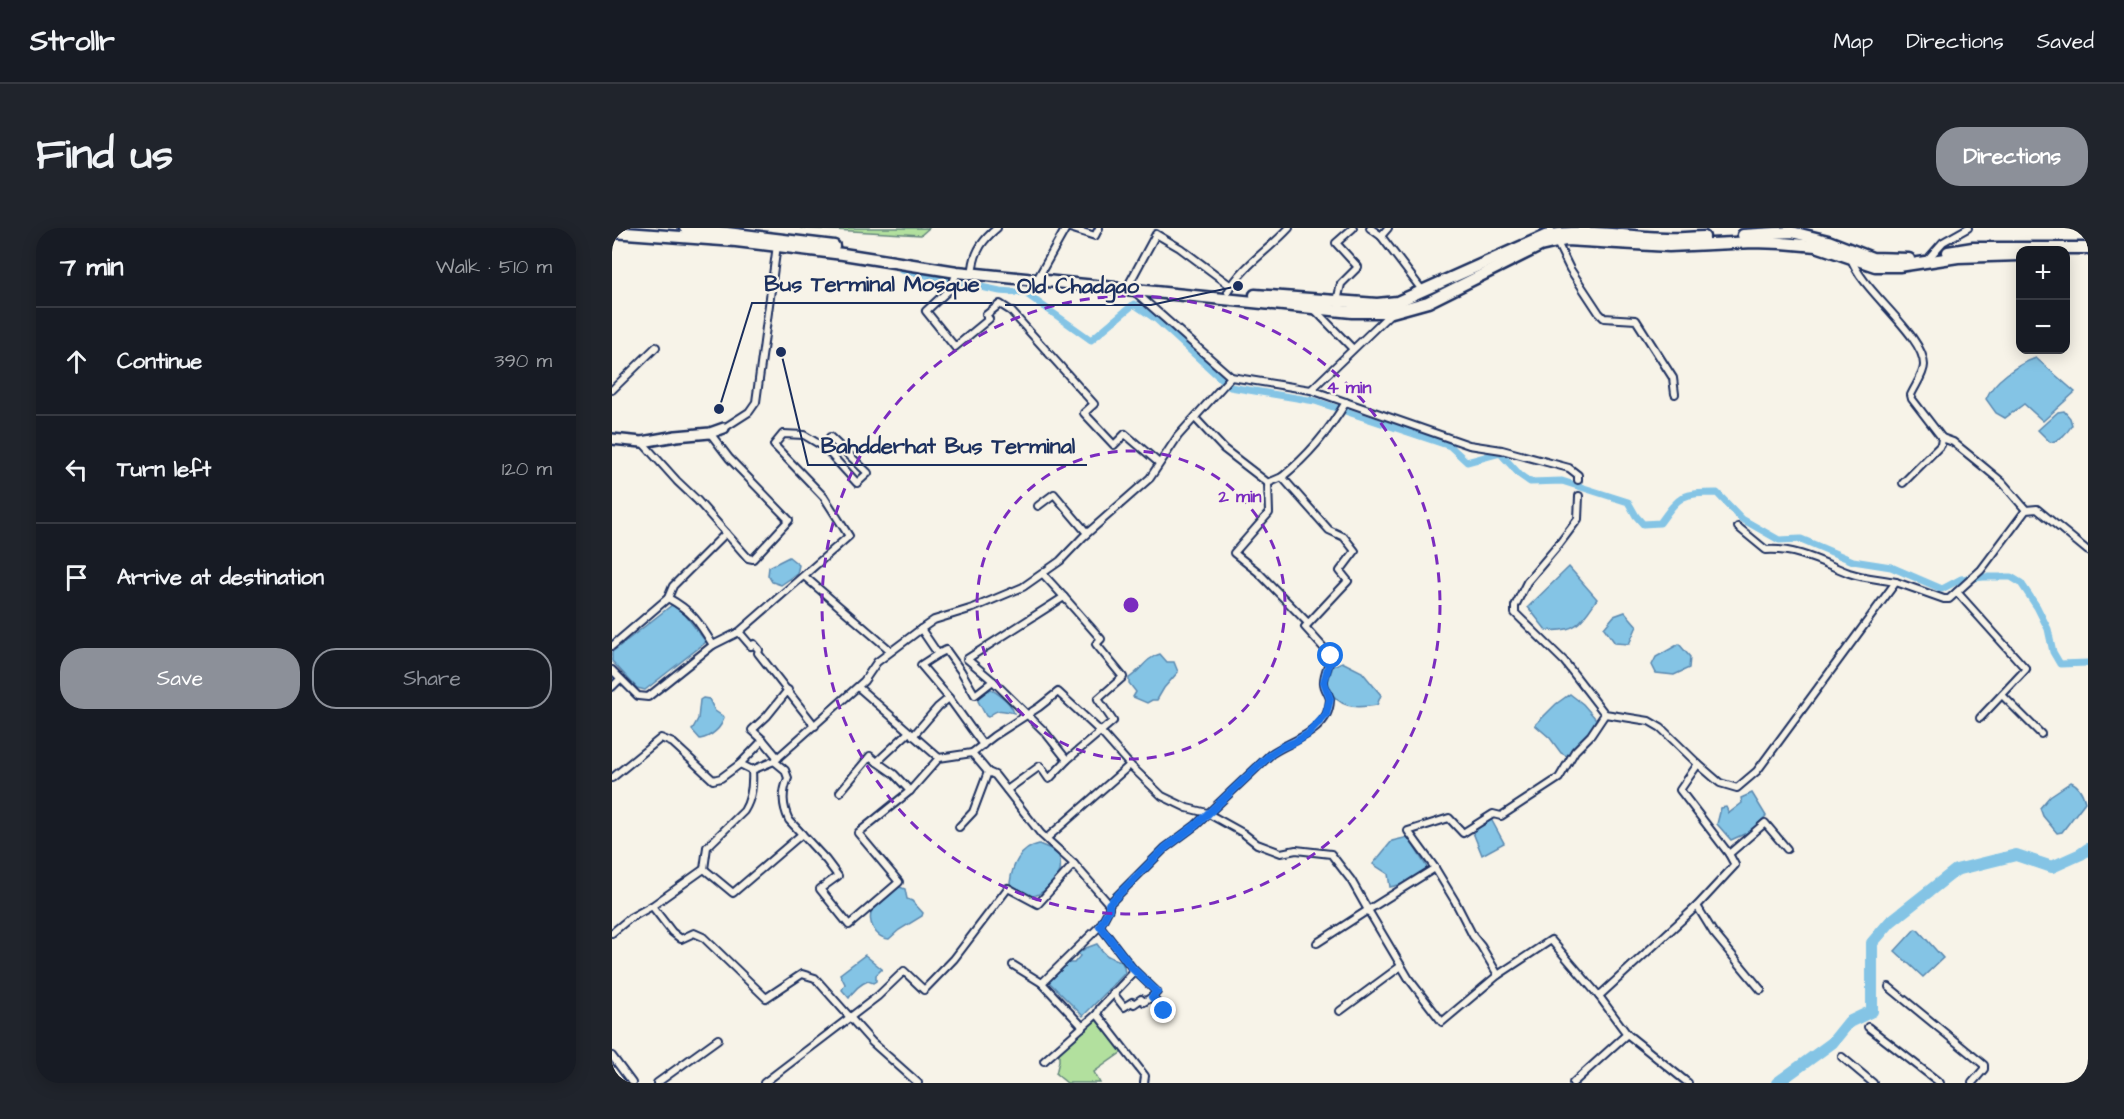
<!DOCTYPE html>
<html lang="en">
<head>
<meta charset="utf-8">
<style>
  body { margin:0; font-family:"Architects Daughter",sans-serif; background:#20242c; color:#f1f3f6 }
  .controls { position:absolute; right:18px; top:18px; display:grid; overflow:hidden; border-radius:12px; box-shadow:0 3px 15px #0003 }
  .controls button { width:54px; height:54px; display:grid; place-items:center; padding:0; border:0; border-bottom:2px solid #363941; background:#171b24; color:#f1f3f6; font:30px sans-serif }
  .stop { position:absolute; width:18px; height:18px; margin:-14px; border:4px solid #1a73e8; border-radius:50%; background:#fff }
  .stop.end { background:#1a73e8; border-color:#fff; box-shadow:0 2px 6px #0008 }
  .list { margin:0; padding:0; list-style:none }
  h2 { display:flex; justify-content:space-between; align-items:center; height:78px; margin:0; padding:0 24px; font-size:26px }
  h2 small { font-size:20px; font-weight:400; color:#9ea1a6 }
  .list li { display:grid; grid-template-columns:39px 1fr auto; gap:18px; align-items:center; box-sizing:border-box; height:108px; padding:0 24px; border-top:2px solid #363941 }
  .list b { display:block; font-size:22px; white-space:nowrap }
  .list em { font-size:20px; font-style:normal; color:#9ea1a6 }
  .actions { display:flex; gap:12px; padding:18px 24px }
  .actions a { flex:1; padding:14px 0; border:2px solid #8c9099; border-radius:24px; text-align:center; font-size:21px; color:#8c9099 }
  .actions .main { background:#8c9099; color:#fff }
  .icon { flex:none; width:33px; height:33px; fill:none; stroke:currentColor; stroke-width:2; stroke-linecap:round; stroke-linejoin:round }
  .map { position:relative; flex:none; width:1476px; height:855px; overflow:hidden; border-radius:24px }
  header { display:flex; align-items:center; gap:36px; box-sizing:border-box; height:84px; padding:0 30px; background:#171b24; border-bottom:2px solid #363941 }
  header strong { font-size:28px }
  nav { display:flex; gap:33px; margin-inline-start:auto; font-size:21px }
  .intro { display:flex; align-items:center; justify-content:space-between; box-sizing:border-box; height:144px; padding:0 36px }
  h1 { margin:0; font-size:42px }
  .button { padding:15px 27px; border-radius:24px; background:#8c9099; color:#fff; font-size:21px; font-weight:700 }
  main { display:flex; gap:36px; padding:0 36px }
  aside { flex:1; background:#171b24; border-radius:24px; box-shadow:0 3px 15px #0003 }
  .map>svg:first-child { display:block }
  .green { fill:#b2e09e; stroke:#66887e; stroke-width:1.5 }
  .water { fill:#84c4e5; stroke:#5a88af; stroke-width:1.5 }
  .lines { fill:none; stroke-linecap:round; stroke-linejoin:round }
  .canal { stroke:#84c4e5; stroke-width:7 }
  .river { stroke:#84c4e5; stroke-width:12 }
  .minor-casing { stroke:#1b2f5e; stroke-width:10 }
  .secondary-casing { stroke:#1b2f5e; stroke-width:14 }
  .trunk-casing { stroke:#1b2f5e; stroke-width:15 }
  .minor { stroke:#f7f3e8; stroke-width:6 }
  .secondary { stroke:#f7f3e8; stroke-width:9 }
  .trunk { stroke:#f7f3e8; stroke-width:10 }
  .route { stroke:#1a73e8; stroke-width:8 }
  .ring { fill:none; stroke:#7b2cbf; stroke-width:3; stroke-dasharray:10 8 }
  .centre { fill:#7b2cbf; stroke:#f7f3e8; stroke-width:3 }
  .ring-label { font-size:18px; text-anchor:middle; font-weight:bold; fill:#7b2cbf; stroke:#f7f3e8; stroke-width:4.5; stroke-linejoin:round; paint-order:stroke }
  .leader { fill:none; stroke:#1b2f5e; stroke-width:2 }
  .callout-dot { fill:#1b2f5e; stroke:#f7f3e8; stroke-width:2 }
  .callout-label { font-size:22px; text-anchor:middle; font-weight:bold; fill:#1b2f5e; stroke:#f7f3e8; stroke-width:4.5; stroke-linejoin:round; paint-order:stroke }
</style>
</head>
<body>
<header>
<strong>Strollr</strong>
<nav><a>Map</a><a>Directions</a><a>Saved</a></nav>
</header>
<div class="intro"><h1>Find us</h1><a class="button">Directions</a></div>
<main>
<aside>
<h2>7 min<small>Walk · 510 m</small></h2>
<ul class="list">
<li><svg class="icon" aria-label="ahead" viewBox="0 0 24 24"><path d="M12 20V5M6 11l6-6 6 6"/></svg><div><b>Continue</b></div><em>390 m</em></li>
<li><svg class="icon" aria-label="left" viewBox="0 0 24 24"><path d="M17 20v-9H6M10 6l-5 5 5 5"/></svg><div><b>Turn left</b></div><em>120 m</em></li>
<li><svg class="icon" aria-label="arrive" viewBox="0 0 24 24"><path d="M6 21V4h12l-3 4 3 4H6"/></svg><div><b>Arrive at destination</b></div></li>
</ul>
<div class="actions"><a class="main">Save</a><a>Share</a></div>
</aside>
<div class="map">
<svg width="1476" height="855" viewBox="0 0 1476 855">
  <rect width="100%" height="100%" fill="#f7f3e8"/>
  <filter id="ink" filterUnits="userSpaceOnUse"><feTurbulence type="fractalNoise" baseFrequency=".0167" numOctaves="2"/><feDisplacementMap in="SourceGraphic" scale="12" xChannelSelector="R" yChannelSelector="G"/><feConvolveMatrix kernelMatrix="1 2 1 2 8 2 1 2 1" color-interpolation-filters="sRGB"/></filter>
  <g filter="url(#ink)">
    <!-- green -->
    <g class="green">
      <path d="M188 0H317L309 7Z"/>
      <path d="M485 791 510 824 482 844 488 855H455L444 846 447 833V823Z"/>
    </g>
    <!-- water -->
    <g class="water">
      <path d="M1424 130 1463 164 1431 193 1412 176 1393 190 1384 185 1374 171C1381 153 1406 136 1424 130Z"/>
      <path d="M1452 183 1458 190 1460 197C1456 204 1447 214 1438 214L1426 202 1446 184Z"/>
      <path d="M177 329 187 337 185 346 169 357 160 354 156 347 157 339Z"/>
      <path d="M957 339 985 371C970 393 965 405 934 402L916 379Z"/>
      <path d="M60 377 71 384 94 414 33 462 25 460 0 433V424Z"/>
      <path d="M1013 384 1025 398 1017 416 1003 415 992 400 1002 388Z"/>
      <path d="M1067 416 1078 429 1077 440 1062 447 1044 445 1040 437 1044 429Z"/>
      <path d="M548 426 555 434H562L566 444 552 460 545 472H540L535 475 521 469 524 464 517 455V450C529 443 533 430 548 426Z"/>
      <path d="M730 434 750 444 769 467 765 477C740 481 729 480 714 459L721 438Z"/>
      <path d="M379 461C389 468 398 473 402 485 389 482 386 480 376 489L374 488 366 473V468Z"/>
      <path d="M958 466 971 476 984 491 978 503 955 528 949 525 938 510 923 497 944 476Z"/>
      <path d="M91 470 97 471 103 483 112 489C110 500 99 509 88 511L80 502 86 491 88 472Z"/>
      <path d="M1459 554C1467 557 1471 566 1473 574L1450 604 1445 605 1431 588 1428 580 1438 568Z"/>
      <path d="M1140 565 1154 588 1139 603 1119 612 1105 596 1109 580 1114 579 1117 585 1130 575 1129 570Z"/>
      <path d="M879 591 892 615 870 627 860 602Z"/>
      <path d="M796 609 816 641 791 656 778 659 776 646 761 636 780 613Z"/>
      <path d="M427 616 439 621 447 628C448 632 449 638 448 643 446 651 429 669 419 668 412 666 403 660 398 655 400 638 408 620 427 616Z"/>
      <path d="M285 658 293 661 295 671 300 673 311 685 310 688 287 702 277 711C263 710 255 694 260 681 263 673 278 663 285 658Z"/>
      <path d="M1303 701 1306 702 1331 730 1311 749 1283 723Z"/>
      <path d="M485 716C488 720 492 726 496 728 506 734 511 728 513 745L471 788 437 754 456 735H462L468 728 466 725 474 720Z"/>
      <path d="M253 727 270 741 264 747V753L261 755 256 753C248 756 242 762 237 770L230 762 233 756 228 746Z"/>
    </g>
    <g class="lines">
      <!-- canal -->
      <path class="canal" d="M290 42 388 63 413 65 479 112 522 76 544 91 618 159 703 173 838 218 855 234 888 225 908 247 918 254 950 253 1016 274 1024 288 1031 296 1048 295C1068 267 1070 265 1105 265L1130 291 1167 312 1189 311 1241 333 1279 339 1330 361 1349 351 1372 349H1399L1409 355 1425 379 1436 401 1441 424 1448 436 1476 435"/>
      <!-- river -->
      <path class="river" d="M1165 855 1220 815 1237 794 1260 783V715L1278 694 1344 642 1404 627 1440 639 1469 626 1476 621"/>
      <defs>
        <g id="minor">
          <path d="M458 0 483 8 487 0"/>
          <path d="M758 0 769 8"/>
          <path d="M776 0 769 8 810 62"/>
          <path d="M938 0 958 41 987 85 992 90 1024 92 1061 150 1063 166"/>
          <path d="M1239 30C1249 62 1312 107 1312 137 1312 146 1303 158 1299 167L1300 171 1330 210 1341 214 1367 235 1390 254 1414 282"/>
          <path d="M1315 32 1331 14 1356 0"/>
          <path d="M361 40C363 22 372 11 385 0"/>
          <path d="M345 44 339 60 314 83 343 119 377 91 374 87 388 76 399 83 482 176 472 185 502 217 513 206 547 235"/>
          <path d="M427 48 454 0"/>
          <path d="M517 56 544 6 568 20 619 58"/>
          <path d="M523 64 619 149 699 162 857 217 890 222 957 240 966 247V252"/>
          <path d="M616 64C631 37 657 22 677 0"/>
          <path d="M725 73 729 56 746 39 724 15 741 0"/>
          <path d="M702 81 741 121"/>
          <path d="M0 162 44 119"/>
          <path d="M699 162 779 85"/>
          <path d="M112 200 137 184 144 174 165 17"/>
          <path d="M30 214 65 253 85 272 136 330 141 331 177 292 117 230 98 205"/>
          <path d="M670 249C696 228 717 203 734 174"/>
          <path d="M656 255 657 285 622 325 646 344 696 395"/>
          <path d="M1291 255 1329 217 1330 210"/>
          <path d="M967 268 966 291 948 315 915 354 903 378V385L952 433 993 486 1037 493 1049 500 1086 536 1068 562 1117 626 1123 637 1085 678 987 768"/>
          <path d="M426 278 442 266 475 305"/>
          <path d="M192 348 279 423"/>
          <path d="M1284 354 1332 371H1337L1369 342 1414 282 1425 281 1476 323"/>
          <path d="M1345 364 1414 441 1368 490"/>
          <path d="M56 370C80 383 87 394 101 417"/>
          <path d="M309 401 326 426 334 422 349 443 363 467 381 453 433 504 455 532 501 493 486 471 511 449 484 416 489 411 452 369"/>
          <path d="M127 404 139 418 142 416 147 422 146 425 203 498"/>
          <path d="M0 418 56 370 61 358 114 305"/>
          <path d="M0 442 26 468 36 469 101 417 127 404 237 308 212 269 162 217 171 206 192 207 212 219 245 255 256 245 218 209"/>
          <path d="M381 453 355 431 452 369 431 346"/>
          <path d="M0 459 8 451"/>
          <path d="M246 459 327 530 360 525 382 508 427 479 446 464 488 503 518 537 550 568 575 580 595 585 631 605 645 616 669 625 684 622 719 626 739 652 756 682 823 640 843 673 861 708 869 718 886 747"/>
          <path d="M1390 467 1429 506"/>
          <path d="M337 470 371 517"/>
          <path d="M301 508 326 479 337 470 309 437 326 426"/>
          <path d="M151 512 140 502 155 488 176 462"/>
          <path d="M360 525 376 544 383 547 429 606 462 636 497 676V681L488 698 521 741 520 746 488 780 485 786 533 848 532 855"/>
          <path d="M162 533 173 542 176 550C170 565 170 577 177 592L214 632 226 648 208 661 237 697 287 654 246 605 298 563 327 530"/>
          <path d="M265 534 282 546 298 563"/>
          <path d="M128 536 151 512 166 530"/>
          <path d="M1086 536 1108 555 1125 560 1145 543 1284 354C1268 351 1251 350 1237 345 1209 334 1185 320 1154 322L1126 299"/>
          <path d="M0 550 49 510 61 515 101 552 109 550 128 536 140 542"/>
          <path d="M395 562 428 538 437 551 455 532"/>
          <path d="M228 564 258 528 265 534 296 505"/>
          <path d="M347 599 361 584 376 544"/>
          <path d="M435 610 518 537"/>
          <path d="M1117 626 1153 595 1175 621"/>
          <path d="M823 640 796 603 837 590 851 605 881 586 889 588 947 550 963 523 979 507 993 486"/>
          <path d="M92 641 121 665 190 606"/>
          <path d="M497 676 553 620 584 597 659 526C679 512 717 504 718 472 718 467 712 461 712 455 711 447 717 436 719 428L693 399 736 353 728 343 743 323 732 309 717 302 670 249 656 255 612 221 583 190"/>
          <path d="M40 678 92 641 95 619 132 583C140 570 141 557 140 542L162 533 252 453 265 434 309 401 322 392 361 380 411 359 448 333 471 309 538 250 566 208 619 149"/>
          <path d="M1085 678 1101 704 1149 762"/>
          <path d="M0 705 18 690 40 678 60 704 69 711 82 705 91 709 154 770 190 746 203 750 260 814 306 855"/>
          <path d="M705 715 756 682 797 751 830 794 886 747 939 712 987 768 1015 806 1076 855"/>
          <path d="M401 737 430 755"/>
          <path d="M521 741 545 764 540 769"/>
          <path d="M1277 759 1372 837V841L1360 855"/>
          <path d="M501 765 512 779 520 774 522 776 529 771 532 774 540 769 552 783"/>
          <path d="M728 783 789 738"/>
          <path d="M471 799 430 755 488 698"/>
          <path d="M1256 799 1328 855"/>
          <path d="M0 828 20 855"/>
          <path d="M1230 829 1261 855"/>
          <path d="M432 833 485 786"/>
          <path d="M45 855 106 811"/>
          <path d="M152 855 266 768 292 743 312 762 342 731 396 660 426 676 462 636"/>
          <path d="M961 855 1015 806"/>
        </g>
        <path id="secondary" d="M0 211 30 214 64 208 98 205 112 200"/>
        <g id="trunk">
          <path d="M73 0 222 18"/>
          <path d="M0 4 124 13 231 26 345 44 740 84H780L816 74 928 18 954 12 1057 18 1142 14 1170 15 1204 18 1263 38H1287L1346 29 1408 27"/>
          <path d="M1131 7 1180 4 1216 13 1260 30 1297 31"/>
          <path d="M1336 24 1361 20H1476"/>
          <path d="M643 67 765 76 785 74 933 8C973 0 1014 9 1054 10 1067 11 1079 9 1092 9"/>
        </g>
      </defs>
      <!-- minor casing -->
      <use href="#minor" class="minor-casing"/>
      <!-- secondary casing -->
      <use href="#secondary" class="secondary-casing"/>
      <!-- trunk casing -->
      <use href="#trunk" class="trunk-casing"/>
      <!-- minor -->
      <use href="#minor" class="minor"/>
      <!-- secondary -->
      <use href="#secondary" class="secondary"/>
      <!-- trunk -->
      <use href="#trunk" class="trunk"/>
    </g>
  </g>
  <g class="lines" filter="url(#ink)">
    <!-- route -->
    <path class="route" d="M552 783 540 769 545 764 521 741 488 698 497 681V676L553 620 584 597 659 526 670 519 683 514 696 506 714 487 718 471 712 454 719 428"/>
  </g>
  <!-- distance rings -->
  <g class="ring">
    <circle cx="519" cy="377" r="154"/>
    <circle cx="519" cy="377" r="309"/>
  </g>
  <circle cx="519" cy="377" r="9" class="centre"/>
  <g class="ring-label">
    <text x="737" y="165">4 min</text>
    <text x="628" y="274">2 min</text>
  </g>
  <!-- callouts -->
  <path class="leader" d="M107 181L140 75H380M626 58L539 77H393M169 124L196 237H475"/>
  <g class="callout-dot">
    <circle cx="107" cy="181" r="6"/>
    <circle cx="626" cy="58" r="6"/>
    <circle cx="169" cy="124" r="6"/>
  </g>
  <g class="callout-label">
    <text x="260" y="63">Bus Terminal Mosque</text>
    <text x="466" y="65">Old Chadgao</text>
    <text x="336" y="225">Bahdderhat Bus Terminal</text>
  </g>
</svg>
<div class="controls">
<button>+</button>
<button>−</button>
</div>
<div class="stop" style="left:719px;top:428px"></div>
<div class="stop end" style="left:552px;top:783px"></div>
</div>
</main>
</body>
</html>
